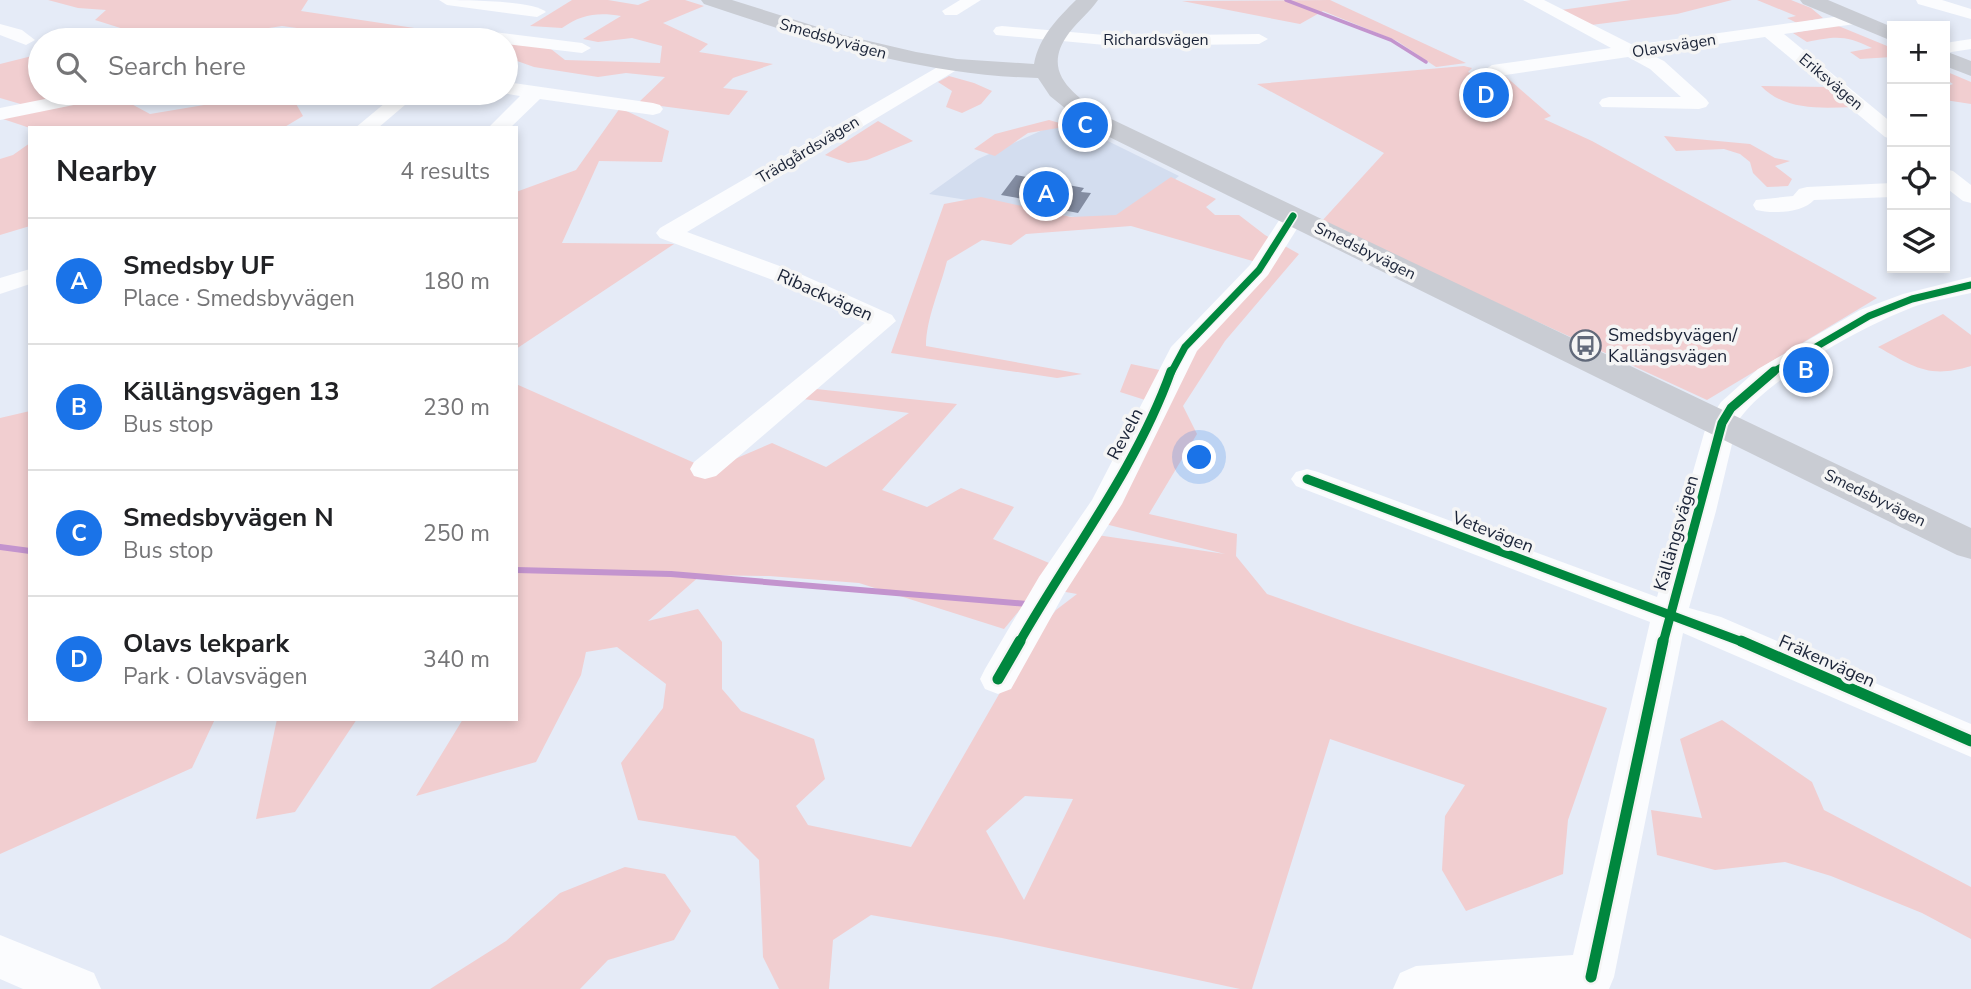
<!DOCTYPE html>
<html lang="en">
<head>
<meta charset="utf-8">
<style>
  body { margin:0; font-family:"Nunito Sans",sans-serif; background:#f6f6f6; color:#202124 }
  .controls { position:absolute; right:21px; top:21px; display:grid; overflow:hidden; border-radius:0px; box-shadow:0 4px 10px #0003 }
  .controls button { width:63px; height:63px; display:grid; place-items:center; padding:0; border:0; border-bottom:2px solid #e0e0e0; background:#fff; color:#202124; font:35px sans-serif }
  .you { position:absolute; left:1200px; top:458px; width:24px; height:24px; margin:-18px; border:5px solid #fff; border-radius:50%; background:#1a73e8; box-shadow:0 0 0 10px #1a73e833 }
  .badge { display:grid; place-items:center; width:46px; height:46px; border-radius:50%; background:#1a73e8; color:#fff; font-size:23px; font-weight:700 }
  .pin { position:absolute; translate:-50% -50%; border:4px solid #fff; box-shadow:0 2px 7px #0006 }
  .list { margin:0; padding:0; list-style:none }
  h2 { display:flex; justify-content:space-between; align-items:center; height:91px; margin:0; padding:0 28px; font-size:30px }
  h2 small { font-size:23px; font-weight:400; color:#757577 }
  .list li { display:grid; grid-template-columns:46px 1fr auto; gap:21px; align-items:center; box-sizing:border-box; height:126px; padding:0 28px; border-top:2px solid #e0e0e0 }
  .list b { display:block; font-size:26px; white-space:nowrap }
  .list p { margin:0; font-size:23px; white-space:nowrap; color:#757577 }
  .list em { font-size:23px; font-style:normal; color:#757577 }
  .icon { flex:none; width:38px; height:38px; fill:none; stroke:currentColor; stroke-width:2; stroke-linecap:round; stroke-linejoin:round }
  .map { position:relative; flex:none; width:1971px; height:989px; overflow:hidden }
  .search { position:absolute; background:#fff; box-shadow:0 4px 10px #0003; left:28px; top:28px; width:490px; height:77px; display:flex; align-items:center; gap:18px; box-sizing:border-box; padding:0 24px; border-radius:38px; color:#757577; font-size:26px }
  .panel { position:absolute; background:#fff; box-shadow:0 4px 10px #0003; left:28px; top:126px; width:490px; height:595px; border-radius:0px }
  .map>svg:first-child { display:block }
  .built { fill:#d3ddef }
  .green { fill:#f1ced0; fill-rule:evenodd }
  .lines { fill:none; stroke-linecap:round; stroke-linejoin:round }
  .stream-far1 { stroke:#c394ce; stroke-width:3.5 }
  .stream { stroke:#c394ce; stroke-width:6 }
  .building { fill:#838ca1 }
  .minor { fill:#fbfcfe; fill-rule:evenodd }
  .major { fill:#c9ccd3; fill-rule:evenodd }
  .cycleway-far2-casing { stroke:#f5f5f5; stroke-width:10 }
  .cycleway-far1-casing { stroke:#f5f5f5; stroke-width:13 }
  .cycleway-casing { stroke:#f5f5f5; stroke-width:16 }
  .cycleway-far2 { stroke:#00873e; stroke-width:7 }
  .cycleway-far1 { stroke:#00873e; stroke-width:9 }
  .cycleway { stroke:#00873e; stroke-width:11 }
  .labels { text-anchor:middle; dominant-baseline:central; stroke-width:7; stroke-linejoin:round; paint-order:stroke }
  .far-street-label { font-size:16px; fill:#1a2337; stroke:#f5f5f5 }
  .street-label { font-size:18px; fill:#1a2337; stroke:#f5f5f5 }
  .poi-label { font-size:18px; fill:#1a2337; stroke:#f5f5f5; text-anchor:start }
</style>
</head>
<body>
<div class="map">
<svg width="1971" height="989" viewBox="0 0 1971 989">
  <rect width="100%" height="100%" fill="#e5ebf7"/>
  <!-- built -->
  <path class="built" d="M1065 120 1179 176 1119 224 929 194 978 159Z"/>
  <!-- green -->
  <g class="green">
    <path d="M48 0H308L301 11 481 38 386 40 282 26 191 40H185V28L150 40H94L130 31 95 20 106 10 78 8Z"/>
    <path d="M572 0H608L638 5 650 0H685L704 6 663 23 708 44 699 52 773 64 733 78 723 88 748 91 729 115 638 103 665 77 626 73 598 77 534 67 506 57V41L551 49 565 60 660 63 662 46 632 38 598 42 583 39 621 16C599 12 581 14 562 28L530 26Z"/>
    <path d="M1330 0 1466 63 1436 67 1397 41 1323 11 1300 24 1182 1Z"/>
    <path d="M1631 0H1732L1677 14 1591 25 1561 10Z"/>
    <path d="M1757 0H1791L1811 8 1823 18 1797 23 1787 18 1796 16Z"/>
    <path d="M1836 25 1892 48V57L1860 59 1850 52 1872 48C1845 35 1836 36 1807 42L1793 33Z"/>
    <path d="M40 54V93H50L56 107 111 93 150 114 204 105 234 93 295 102 303 116 283 128H30L3 119 24 105 0 98V64Z"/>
    <path d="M1464 66 1472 68 1468 72 1479 77 1504 75 1551 116 1544 119 1592 141 1877 298 1707 400 1321 222 1384 153 1257 84Z"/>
    <path d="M1945 71 1971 82V104L1945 100V87L1953 84 1945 79Z"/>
    <path d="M949 76 974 83 992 91 981 104 962 113 946 107 952 91 938 82Z"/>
    <path d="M1761 86 1827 87 1853 107C1821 108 1785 111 1761 86Z"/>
    <path d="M620 108 669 131 662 162 599 161 562 243 674 244 516 349V192L576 170Z"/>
    <path d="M1049 120 1070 126 1028 133 995 156 974 149 995 134Z"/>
    <path d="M878 121 913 141 867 160 848 163 825 155Z"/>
    <path d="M1664 136 1750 144 1775 158 1790 161 1775 166 1792 179 1788 186 1767 187 1753 173 1750 162 1740 154 1724 149 1676 151Z"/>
    <path d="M30 143V226L0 235V159L13 155Z"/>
    <path d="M1171 177 1216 199 1206 207 1215 215H1239L1265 235 1299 254 1225 341 1183 406 1197 434 1149 514 1237 534 1236 556 1267 594 1354 625 1607 708 1568 820 1563 874 1466 911 1442 870 1445 816 1465 785 1330 739 1252 989H1240L1002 938 871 915 833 940 829 989H779L763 957 759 860 735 836 638 820 621 763 663 708 666 684 617 647 586 652 581 675 536 762 416 796 463 719H516V384L715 472 730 461 772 443 826 467 909 413 803 399 816 389 957 404 882 490 927 507 961 488 1014 507 993 539 1056 566 1004 629 859 583 769 576 701 575 648 621 698 609 722 642V689L741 711 814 739 825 779 796 806 808 825 911 847 1021 656 1056 610 1077 594 1060 591 1097 535 1225 554 1105 524 1167 407 1120 392 1131 364 1174 373 1263 264 1131 226 1026 234 1011 245 982 240 947 261C940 289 926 319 926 346L1082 374 1057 378 891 353 944 204 981 197 1071 217 1116 215ZM1025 796 1073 799 1024 900 986 831Z"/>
    <path d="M1943 314 1971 335V366C1929 379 1914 367 1878 347Z"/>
    <path d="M30 411V719H215L192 768 0 854V418Z"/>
    <path d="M277 719H357L295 812 256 819Z"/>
    <path d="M1722 720 1812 782 1824 810 1971 887V939L1922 913 1831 876 1785 862 1715 870 1657 855 1651 810 1702 818 1680 739Z"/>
    <path d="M625 867 665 874 691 911 674 940 608 960 580 989H430L506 941 560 893Z"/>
  </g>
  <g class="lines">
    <!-- stream-far1 -->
    <path class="stream-far1" d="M1286 0 1391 40 1426 62"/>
    <!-- stream -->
    <g class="stream">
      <path d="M0 547 30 551"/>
      <path d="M516 570 671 574 1027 604"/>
    </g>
  </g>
  <!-- building -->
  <path class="building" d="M1016 175 1084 188 1081 192 1091 193 1078 213 1032 204 1034 201 1001 195Z"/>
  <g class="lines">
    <!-- minor -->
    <g class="minor">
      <path d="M439 0C459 0 533 0 546 12L537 17 447 5Z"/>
      <path d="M960 0H981L957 15H945L942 11Z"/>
      <path d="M1523 0H1544L1633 45 1855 14 1861 15 1864 19 1861 23 1855 24 1784 34 1892 123V139L1885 137 1765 37 1650 54 1664 61 1706 99 1709 103 1706 107 1699 109 1602 107 1599 103 1602 99 1609 97H1681L1650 69 1628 57 1492 77 1485 75 1483 71 1492 65 1611 48Z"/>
      <path d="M1916 0H1942L1971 9V19L1918 4Z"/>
      <path d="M0 24 22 30 35 40 26 45 0 35Z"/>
      <path d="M1002 26 1116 36 1259 34 1268 39 1259 44 1116 46 996 35 993 31 996 27Z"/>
      <path d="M494 32 582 43 591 48 582 53 506 44V40H487L485 37 488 33Z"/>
      <path d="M1971 39V49L1945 53V43Z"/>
      <path d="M948 61 955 63 957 67 955 71 687 232 796 272 892 315 896 321 716 476 705 479 694 476 690 469 694 462 865 323 778 282 660 238 656 233 660 228Z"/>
      <path d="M506 82 653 103 660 105 663 109 660 113 653 115 540 99 510 128H488L520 96 502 93H506Z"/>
      <path d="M75 93H113L103 99 0 120V108Z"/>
      <path d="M397 93H419L378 128H355Z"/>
      <path d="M1945 169 1953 171 1971 185V203L1963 201 1945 187Z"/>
      <path d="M1892 183V197L1814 200C1803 213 1772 214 1756 210L1753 205 1756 200 1793 196 1799 189 1807 187Z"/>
      <path d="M1293 209 1301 211 1305 216 1268 275 1197 351 1122 504 1064 594 1011 689 998 694 985 689 980 679 985 669 1039 577 1092 500 1171 347 1250 265 1285 211Z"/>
      <path d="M30 269V284L0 294V278Z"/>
      <path d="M1971 277V293C1954 297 1936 300 1919 305 1872 321 1761 381 1737 423L1716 511 1689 608 1721 617 1971 724V757L1683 633 1614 977 1609 989H1393L1400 973 1416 966 1573 955 1650 622 1296 486 1291 479 1296 472 1307 469 1318 472 1657 597 1707 423 1721 402 1758 369 1860 310 1903 294Z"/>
      <path d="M0 935 94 973 101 989H23L0 979Z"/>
    </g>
    <!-- major -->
    <g class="major">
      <path d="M701 0H732L843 35 916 52 957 59 1034 64C1039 37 1057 19 1076 0H1098C1090 12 1078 21 1069 33 1039 73 1075 95 1105 116L1971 528V559L1957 555 1087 126 1050 96 1038 78C921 75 814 41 704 4Z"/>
      <path d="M1800 0H1828L1892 27V41L1803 4Z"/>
      <path d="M1945 51 1971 61V76L1945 66Z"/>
    </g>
    <defs>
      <g id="cycleway-far2">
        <path d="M1171 373 1185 347 1259 270 1293 216"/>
        <path d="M1771 373 1869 316 1912 299 1971 285"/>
      </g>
      <g id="cycleway-far1">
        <path d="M1307 479 1745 643"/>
        <path d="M1019 643C1070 553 1136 469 1171 371"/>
        <path d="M1663 643 1722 423 1731 408 1774 371"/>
      </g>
      <g id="cycleway">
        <path d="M1741 641 1971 741"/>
        <path d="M998 679 1020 641"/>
        <path d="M1591 977 1663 641"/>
      </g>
    </defs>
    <!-- cycleway-far2 casing -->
    <use href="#cycleway-far2" class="cycleway-far2-casing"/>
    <!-- cycleway-far1 casing -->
    <use href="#cycleway-far1" class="cycleway-far1-casing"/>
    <!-- cycleway casing -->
    <use href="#cycleway" class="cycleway-casing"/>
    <!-- cycleway-far2 -->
    <use href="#cycleway-far2" class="cycleway-far2"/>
    <!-- cycleway-far1 -->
    <use href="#cycleway-far1" class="cycleway-far1"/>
    <!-- cycleway -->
    <use href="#cycleway" class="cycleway"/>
  </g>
  <!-- icons -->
  <defs>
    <symbol id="bus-ring" viewBox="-11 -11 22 22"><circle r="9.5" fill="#f5f5f5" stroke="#61697a" stroke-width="1.5"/><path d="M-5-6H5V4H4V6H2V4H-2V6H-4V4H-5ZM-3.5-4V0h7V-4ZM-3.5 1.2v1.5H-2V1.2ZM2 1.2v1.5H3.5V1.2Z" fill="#61697a"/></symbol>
  </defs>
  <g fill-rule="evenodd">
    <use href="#bus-ring" x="1568" y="328" width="35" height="35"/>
  </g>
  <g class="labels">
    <!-- far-street labels -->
    <g class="far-street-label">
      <text transform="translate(833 39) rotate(16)">Smedsbyvägen</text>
      <text x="1156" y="40">Richardsvägen</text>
      <text transform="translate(1674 46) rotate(-9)">Olavsvägen</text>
      <text transform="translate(1831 82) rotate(40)">Eriksvägen</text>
      <text transform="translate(808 150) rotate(-31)">Trädgårdsvägen</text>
      <text transform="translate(1365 251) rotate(26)">Smedsbyvägen</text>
      <text transform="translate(1875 498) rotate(26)">Smedsbyvägen</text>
    </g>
    <!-- street labels -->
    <g class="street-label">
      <text transform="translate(825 295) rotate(24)">Ribackvägen</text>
      <text transform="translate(1125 434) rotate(-62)">Reveln</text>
      <text transform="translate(1493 532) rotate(21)">Vetevägen</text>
      <text transform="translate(1676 533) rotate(-74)">Källängsvägen</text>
      <text transform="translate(1827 661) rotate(24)">Fräkenvägen</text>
    </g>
    <!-- poi labels -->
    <g class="poi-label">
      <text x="1608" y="335">Smedsbyvägen/<tspan x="1608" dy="21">Kallängsvägen</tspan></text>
    </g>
  </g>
</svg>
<div class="controls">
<button>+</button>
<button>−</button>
<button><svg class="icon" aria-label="locate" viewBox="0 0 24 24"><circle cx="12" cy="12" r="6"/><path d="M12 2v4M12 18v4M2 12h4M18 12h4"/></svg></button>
<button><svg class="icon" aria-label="layers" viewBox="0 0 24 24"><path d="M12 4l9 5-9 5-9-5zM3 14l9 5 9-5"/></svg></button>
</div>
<div class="you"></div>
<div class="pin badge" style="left:1046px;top:194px">A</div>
<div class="pin badge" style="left:1806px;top:370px">B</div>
<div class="pin badge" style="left:1085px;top:125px">C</div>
<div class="pin badge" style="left:1486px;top:95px">D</div>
<div class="search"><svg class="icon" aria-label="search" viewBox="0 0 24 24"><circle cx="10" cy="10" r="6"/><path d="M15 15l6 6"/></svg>Search here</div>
<section class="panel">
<h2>Nearby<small>4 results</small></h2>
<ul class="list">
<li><span class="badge">A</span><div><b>Smedsby UF</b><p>Place · Smedsbyvägen</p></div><em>180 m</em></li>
<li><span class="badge">B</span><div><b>Källängsvägen 13</b><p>Bus stop</p></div><em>230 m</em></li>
<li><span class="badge">C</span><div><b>Smedsbyvägen N</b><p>Bus stop</p></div><em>250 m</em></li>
<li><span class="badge">D</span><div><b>Olavs lekpark</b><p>Park · Olavsvägen</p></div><em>340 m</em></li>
</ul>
</section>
</div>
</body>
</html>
